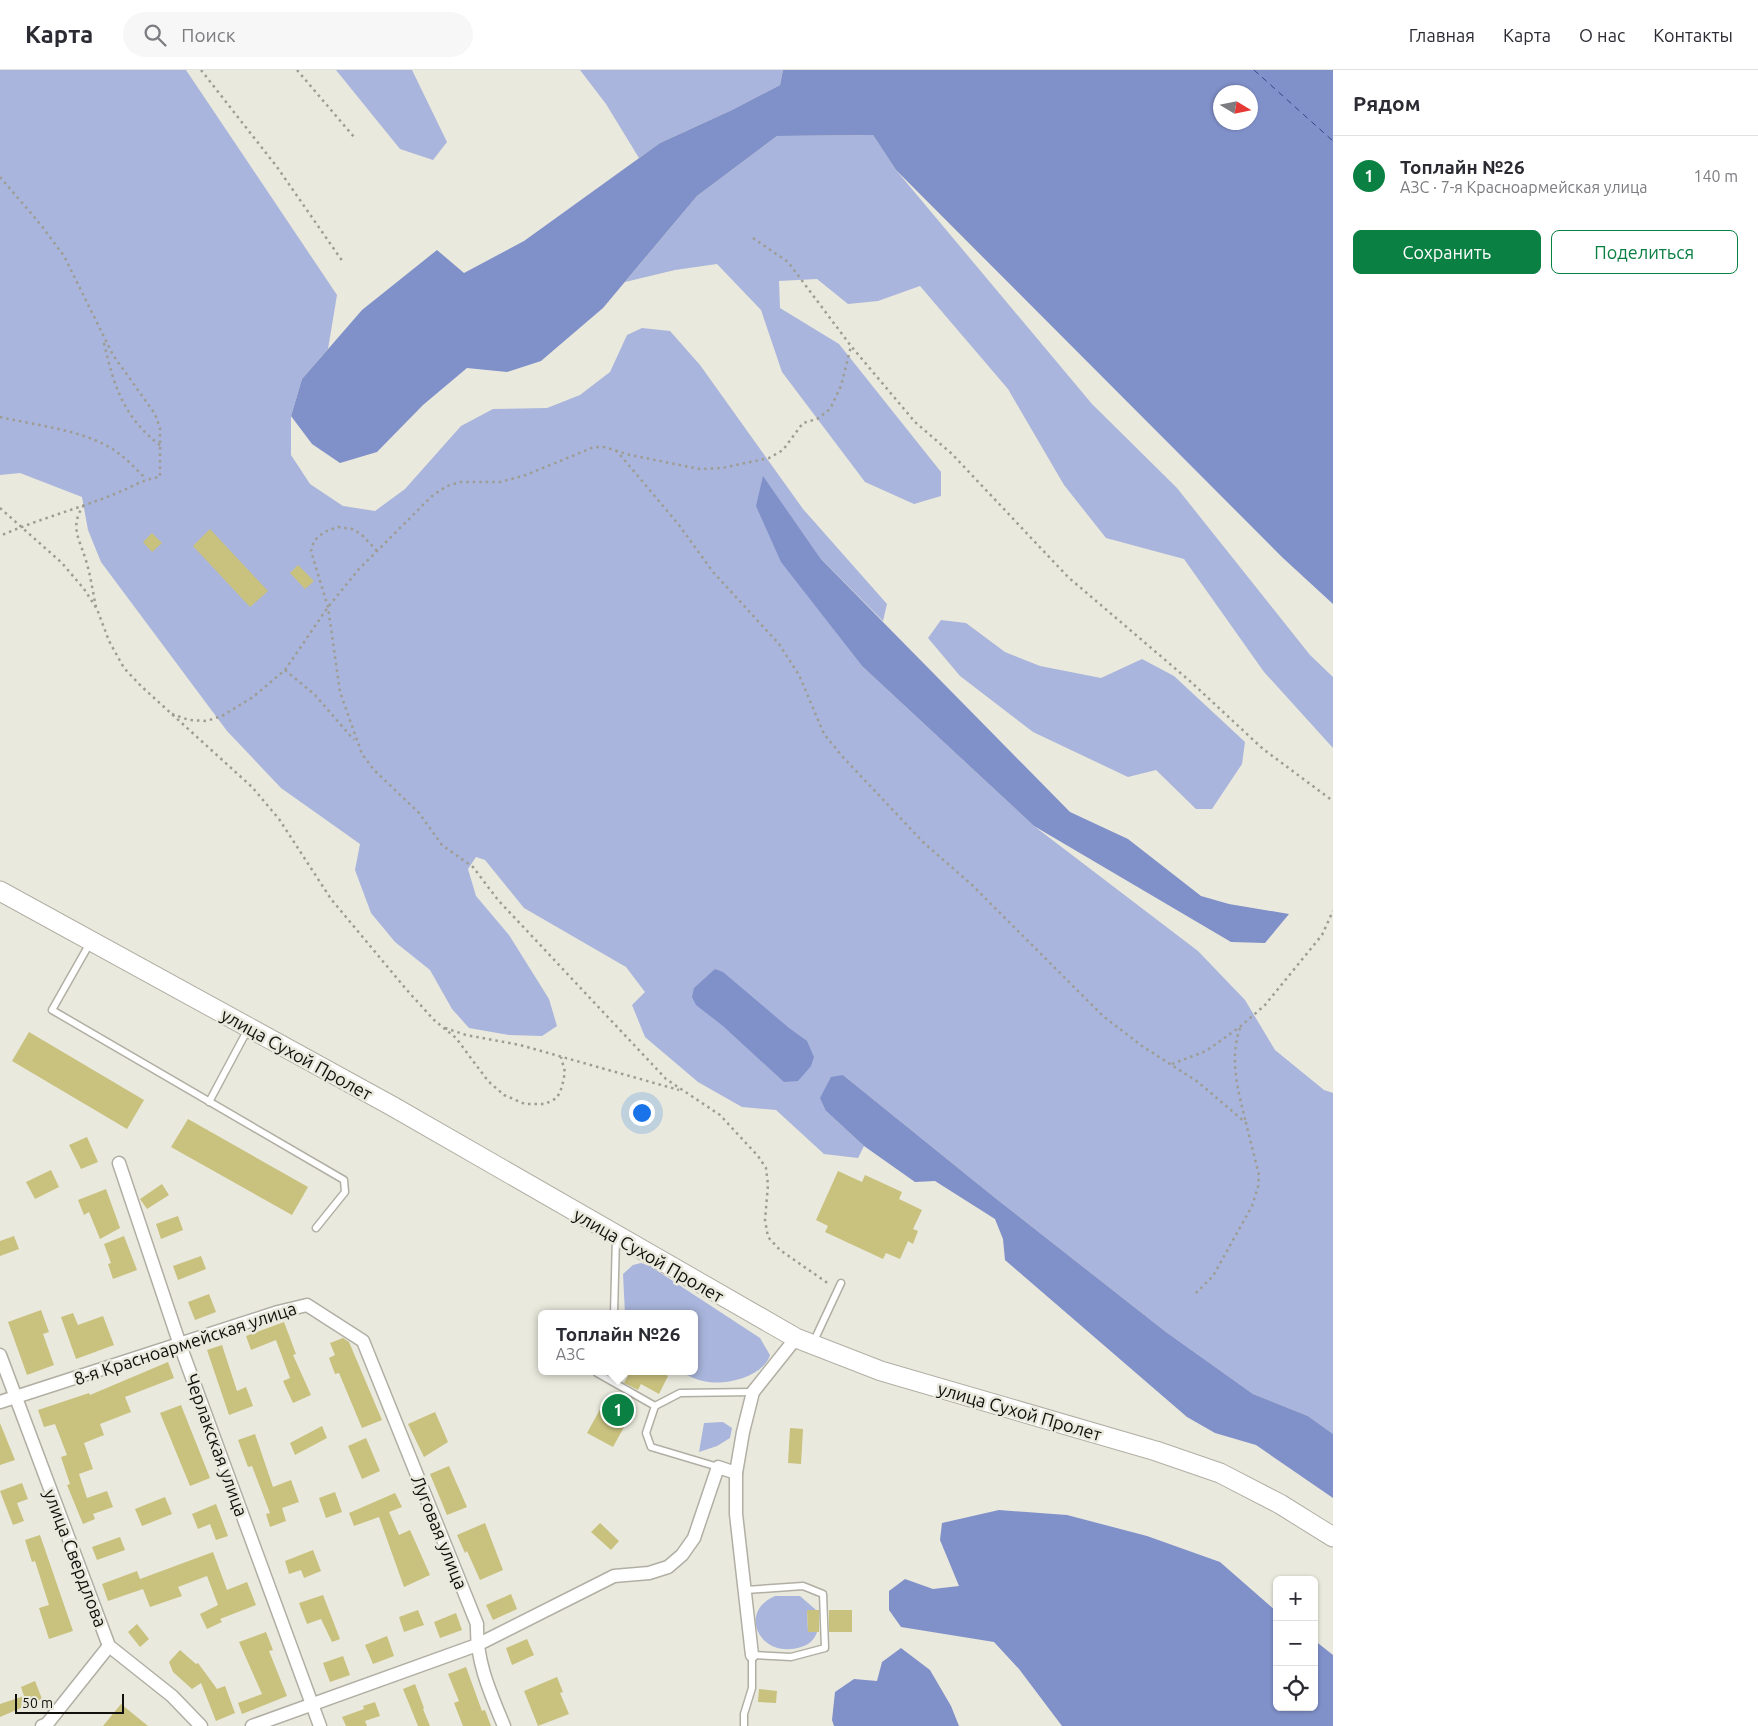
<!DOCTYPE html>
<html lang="ru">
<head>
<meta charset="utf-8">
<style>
  body { margin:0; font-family:Ubuntu,sans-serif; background:#f7f7f7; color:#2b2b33 }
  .controls { position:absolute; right:15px; bottom:15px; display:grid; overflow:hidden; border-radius:8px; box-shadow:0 1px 4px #0004 }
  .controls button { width:45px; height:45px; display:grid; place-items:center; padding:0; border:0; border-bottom:1px solid #e1e1e2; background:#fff; color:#2b2b33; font:25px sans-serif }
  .compass { position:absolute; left:1213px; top:15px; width:45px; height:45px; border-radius:50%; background:#fff; box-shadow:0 1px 4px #0004; rotate:100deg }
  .scale { position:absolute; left:15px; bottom:12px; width:109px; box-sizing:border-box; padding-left:5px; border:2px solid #10100c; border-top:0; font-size:14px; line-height:18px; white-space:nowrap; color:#10100c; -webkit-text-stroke:4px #eae9dd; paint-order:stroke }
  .you { position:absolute; left:641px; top:1042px; width:18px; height:18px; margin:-12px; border:4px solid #fff; border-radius:50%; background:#1a73e8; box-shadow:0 0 0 8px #1a73e833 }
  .badge { display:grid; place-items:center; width:32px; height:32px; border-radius:50%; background:#0b8043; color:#fff; font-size:16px; font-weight:700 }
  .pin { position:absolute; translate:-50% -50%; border:2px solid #fff; box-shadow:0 1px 5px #0006 }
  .popup { position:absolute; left:538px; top:1240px; width:160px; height:65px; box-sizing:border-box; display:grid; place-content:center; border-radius:8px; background:#fff; filter:drop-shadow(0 1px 4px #0005); font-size:16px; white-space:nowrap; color:#7c7c81 }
  .popup b { font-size:19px; color:#2b2b33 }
  .popup::after { content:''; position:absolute; left:50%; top:100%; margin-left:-10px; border:10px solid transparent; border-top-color:#fff }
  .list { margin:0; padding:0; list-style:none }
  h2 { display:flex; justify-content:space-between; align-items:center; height:65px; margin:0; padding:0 20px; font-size:21px }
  h2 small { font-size:16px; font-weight:400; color:#7c7c81 }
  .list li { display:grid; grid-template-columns:32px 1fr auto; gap:15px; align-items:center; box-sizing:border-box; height:80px; padding:0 20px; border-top:1px solid #e1e1e2 }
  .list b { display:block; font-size:19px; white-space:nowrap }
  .list p { margin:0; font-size:16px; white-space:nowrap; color:#7c7c81 }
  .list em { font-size:16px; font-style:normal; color:#7c7c81 }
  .actions { display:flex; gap:10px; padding:15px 20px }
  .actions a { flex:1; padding:11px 0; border:1px solid #0b8043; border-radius:8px; text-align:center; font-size:18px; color:#0b8043 }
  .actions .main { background:#0b8043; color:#fff }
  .icon { flex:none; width:28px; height:28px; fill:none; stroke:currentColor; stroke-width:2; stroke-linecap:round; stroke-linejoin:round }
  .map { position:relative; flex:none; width:1333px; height:1656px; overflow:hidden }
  header { display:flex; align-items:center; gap:30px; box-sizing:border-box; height:70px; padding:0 25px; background:#fff; border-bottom:1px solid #e1e1e2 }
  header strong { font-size:24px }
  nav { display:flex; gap:28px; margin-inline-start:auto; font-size:18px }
  .search { width:350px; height:45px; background:#f7f7f7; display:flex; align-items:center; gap:12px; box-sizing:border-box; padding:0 18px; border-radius:28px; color:#7c7c81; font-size:19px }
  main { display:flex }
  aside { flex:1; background:#fff }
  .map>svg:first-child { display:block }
  .green { fill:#a9b5dc }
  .water { fill:#8090c9; fill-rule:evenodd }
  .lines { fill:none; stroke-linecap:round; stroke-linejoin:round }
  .ferry { stroke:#36448a; stroke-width:1; stroke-dasharray:6 5; stroke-linecap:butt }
  .building { fill:#c9c17e }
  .lane-casing { stroke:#b1afa4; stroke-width:9 }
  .street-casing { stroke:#b1afa4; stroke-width:15 }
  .secondary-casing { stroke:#b1afa4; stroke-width:21 }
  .path { stroke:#9e9d94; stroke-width:2.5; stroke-dasharray:2.5 4; stroke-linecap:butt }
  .lane { stroke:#fff; stroke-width:6 }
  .street { stroke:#fff; stroke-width:12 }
  .secondary { stroke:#fff; stroke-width:19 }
  .labels { text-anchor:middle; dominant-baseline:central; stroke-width:5; stroke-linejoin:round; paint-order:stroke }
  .street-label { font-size:18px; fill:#10100c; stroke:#eae9dd }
</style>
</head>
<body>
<header>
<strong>Карта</strong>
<div class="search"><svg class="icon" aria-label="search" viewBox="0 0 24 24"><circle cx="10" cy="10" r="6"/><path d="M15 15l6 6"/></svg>Поиск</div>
<nav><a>Главная</a><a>Карта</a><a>О нас</a><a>Контакты</a></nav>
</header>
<main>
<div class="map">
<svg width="1333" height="1656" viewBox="0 0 1333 1656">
  <rect width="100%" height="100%" fill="#eae9dd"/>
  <!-- green -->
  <g class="green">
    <path d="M0 0H186L337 225 328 279 302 309 291 346V385L310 414 343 436 375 441 405 419 461 356 493 339 547 338 580 325 610 302 627 265 642 258 670 261 700 295 803 439 887 534 883 551 820 488 863 597 1034 756 1198 881 1245 930 1275 980 1324 1020 1333 1023V1364L1308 1346 1253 1324 1166 1262 994 1127 843 1005 826 1041 864 1076 858 1088 824 1084 776 1040 742 1037 698 1012 645 967 632 935 645 922 626 897 524 838 485 790 476 787 468 799 476 826 509 865 549 929 557 956 542 966 509 965 469 958 452 939 430 900 395 872 371 843 355 800 360 774 281 718 227 661 101 492 88 460 82 427 20 403 0 405Z"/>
    <path d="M336 0H412L447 72 433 90 400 79Z"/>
    <path d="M580 0H783L780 15 732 40 660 73 639 88 606 34Z"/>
    <path d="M873 65 896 100 1092 334 1177 418 1310 585 1333 607V678L1264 602 1184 489 1106 468 1064 415 1008 319 920 216 878 231 848 234 817 209 779 211 780 238 839 274 941 402V426L914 434 865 412 782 302 761 240 717 194 675 200 625 212 697 126 777 66Z"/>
    <path d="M941 550 966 553 1005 582 1040 596 1101 608 1142 589 1174 606 1245 672 1242 694 1212 739H1196L1156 700 1128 707 1033 662 960 606 928 568Z"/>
    <path d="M641 1193 650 1196 760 1268 770 1285C764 1306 728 1315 709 1312 698 1311 689 1306 679 1301H694V1244H625L623 1204 633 1195Z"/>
    <path d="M723 1352 732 1358 730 1368 717 1376 699 1382 704 1353Z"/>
    <path d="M775 1526H800L816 1540H807L808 1561 817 1562C815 1569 809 1575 801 1577 760 1590 737 1542 775 1526Z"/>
  </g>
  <!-- water -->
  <g class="water">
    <path d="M783 0H1333V534L1283 488 896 100 873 65 777 66 697 126 603 238 541 291 507 302 467 298 423 335 377 382 340 393 312 374 291 346 302 309 362 240 437 180 464 203 524 171 660 73 732 40 780 15ZM1220 22H1250V52H1220Z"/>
    <path d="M763 406 820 488 1070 742 1128 769 1201 826 1229 834 1289 844 1265 873 1231 872 1034 756 863 597 781 492 756 436Z"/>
    <path d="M715 899 723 902 789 958 807 971 814 987 811 996 798 1011 784 1012 723 956 696 935 692 927 694 918Z"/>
    <path d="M843 1005 994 1127 1166 1262 1253 1324 1308 1346 1333 1364V1428L1256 1375 1215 1363 1187 1347 1005 1190 1003 1169 995 1149 935 1111 915 1112 864 1076 826 1041 820 1028 831 1007Z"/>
    <path d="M999 1440 1067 1445 1147 1466 1220 1492 1277 1542V1637H1314V1570L1333 1585V1656H1062L1019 1599 994 1572 901 1557 889 1540V1521L905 1509 933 1519 959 1516 940 1470 942 1453Z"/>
    <path d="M901 1578 930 1600 951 1636 959 1656H834L832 1650 835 1622 854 1609 877 1611 882 1592Z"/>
  </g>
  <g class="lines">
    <!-- ferry -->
    <path class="ferry" d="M1254 0 1333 71"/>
  </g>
  <!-- building -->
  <g class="building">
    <path d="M210 459 268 521 250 537 193 476Z"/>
    <path d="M152 463 162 473 152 482 143 472Z"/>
    <path d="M298 495 314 511 305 519 290 503Z"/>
    <path d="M29 962 144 1030 127 1059 12 991Z"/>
    <path d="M188 1049 308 1117 292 1145 171 1077Z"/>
    <path d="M87 1067 98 1092 81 1099 69 1075Z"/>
    <path d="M51 1100 59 1117 35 1129 26 1112Z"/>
    <path d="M838 1101 862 1112 865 1105 902 1122 899 1129 922 1140 913 1159 918 1161 913 1174 908 1171 900 1189 886 1183 883 1189 825 1162 828 1156 816 1150Z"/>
    <path d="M162 1114 169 1125 147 1139 140 1129Z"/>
    <path d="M106 1119 120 1158 100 1169 89 1142 84 1145 78 1130Z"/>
    <path d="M178 1146 183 1160 161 1169 156 1154Z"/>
    <path d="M14 1166 19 1179 0 1186V1171Z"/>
    <path d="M124 1166 137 1200 113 1209 108 1194 111 1193 104 1174Z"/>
    <path d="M201 1186 206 1199 178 1210 173 1196Z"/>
    <path d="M209 1224 216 1242 195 1250 188 1232Z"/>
    <path d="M41 1240 49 1262 43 1264 54 1295 27 1305 8 1252Z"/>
    <path d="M73 1243 78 1255 103 1246 114 1275 76 1289 61 1247Z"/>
    <path d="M284 1252 296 1284 293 1285 311 1325 293 1333 283 1311 290 1308 276 1270 251 1280 246 1266Z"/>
    <path d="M343 1268 349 1272 382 1350 362 1358 339 1303 335 1304 329 1288 335 1285 330 1273Z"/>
    <path d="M222 1275 237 1321 246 1317 253 1336 229 1345 207 1280Z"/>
    <path d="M168 1292 174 1308 125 1327 131 1342 100 1354 104 1365 84 1373 93 1399 79 1404 87 1428 107 1421 113 1437 93 1444 95 1449 83 1454 67 1415 70 1414 61 1387 67 1385 55 1354 44 1357 38 1340 89 1323 90 1325Z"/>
    <path d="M618 1301H660L668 1306 659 1324 641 1314 638 1320 624 1313 628 1306Z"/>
    <path d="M619 1322 633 1329 629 1337 634 1339 613 1377 587 1363 608 1325 615 1329Z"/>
    <path d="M181 1335 210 1408 190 1416 160 1343Z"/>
    <path d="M435 1342 448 1372 424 1387 408 1354Z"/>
    <path d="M0 1353 15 1390 0 1395Z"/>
    <path d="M322 1356 327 1368 295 1385 290 1373Z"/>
    <path d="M790 1358 803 1359 801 1394 788 1393Z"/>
    <path d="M255 1364 273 1417 291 1410 299 1432 282 1438 286 1451 270 1457 266 1444 270 1443 252 1396 248 1397 238 1370Z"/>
    <path d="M366 1368 380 1401 362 1409 348 1376Z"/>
    <path d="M449 1396 467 1437 447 1445 430 1404Z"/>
    <path d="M22 1413 28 1429 17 1433 24 1451 13 1455 0 1421Z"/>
    <path d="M335 1422 342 1442 326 1448 319 1428Z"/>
    <path d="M395 1423 402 1437 389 1442 399 1465 410 1460 430 1505 404 1517 379 1447 354 1456 349 1443Z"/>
    <path d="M165 1427 172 1444 142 1456 135 1439Z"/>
    <path d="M216 1434 228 1466 216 1470 210 1454 198 1459 192 1444Z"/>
    <path d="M485 1453 503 1500 480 1510 467 1481 465 1483 457 1465Z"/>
    <path d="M600 1453 619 1471 611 1480 591 1462Z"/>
    <path d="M40 1465 73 1561 49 1569 39 1538 49 1535 35 1491 32 1492 25 1470Z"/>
    <path d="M120 1467 125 1480 97 1490 92 1477Z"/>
    <path d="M313 1480 321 1501 304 1508 301 1500 289 1504 285 1491Z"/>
    <path d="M213 1482 227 1520 247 1512 256 1535 220 1549 222 1552 207 1559 200 1544 218 1535 207 1506 178 1517 182 1526 150 1537 143 1519 108 1531 102 1514 137 1501 140 1509Z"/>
    <path d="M511 1524 517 1539 493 1550 486 1535Z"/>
    <path d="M323 1525 340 1569 332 1572 321 1549 307 1554 299 1533Z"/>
    <path d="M418 1540 424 1555 404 1562 399 1547Z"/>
    <path d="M807 1540H819V1562H808Z"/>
    <rect x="829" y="1540" width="23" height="22"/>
    <path d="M456 1543 462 1560 440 1568 434 1552Z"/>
    <path d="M137 1554 149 1569 140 1577 128 1562Z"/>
    <path d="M266 1562 273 1580 269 1581 287 1626 242 1644 238 1633 262 1624 239 1572Z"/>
    <path d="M387 1566 394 1586 373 1594 365 1575Z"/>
    <path d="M527 1569 534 1585 512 1595 506 1578Z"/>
    <path d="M180 1580 196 1594 198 1593 217 1619 225 1616 235 1643 216 1651 201 1613 192 1619 173 1602 169 1592Z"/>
    <path d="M343 1586 350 1605 330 1612 323 1593Z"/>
    <path d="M466 1597 482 1641 485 1640 491 1656H463L454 1633 459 1631 448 1604Z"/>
    <path d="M557 1607 563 1622 560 1623 569 1644 538 1656 524 1621Z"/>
    <path d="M35 1611 42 1629 0 1647V1634L24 1626 21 1617Z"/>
    <path d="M415 1614 424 1638 423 1639 430 1656H418L403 1619Z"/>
    <path d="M759 1619 777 1621 776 1633 758 1632Z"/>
    <path d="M375 1632 380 1646 365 1651 367 1656H346L342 1647 364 1639 363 1636Z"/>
    <path d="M121 1634 148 1656H103Z"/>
  </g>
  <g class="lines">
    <defs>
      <g id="lane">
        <path d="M90 873 52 940 344 1110 345 1122 316 1158"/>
        <path d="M209 1032 248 959"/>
        <path d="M614 1244 616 1167"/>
        <path d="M813 1273 841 1213"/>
        <path d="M598 1301 597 1303 655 1336 680 1323 753 1322"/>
        <path d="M655 1336 646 1363 651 1377 718 1397"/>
        <path d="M744 1656V1644L752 1618V1585L791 1587 825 1578 823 1524 803 1516 746 1520"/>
      </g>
      <g id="street">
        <path d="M119 1093 180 1275 320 1656"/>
        <path d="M0 1285 109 1576 172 1626 201 1656"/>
        <path d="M0 1332 278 1242 307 1235 363 1271 477 1554C476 1592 490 1622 504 1656"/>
        <path d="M752 1585 736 1444V1403L743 1362 753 1322 796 1268"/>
        <path d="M42 1656 47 1654 109 1576"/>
        <path d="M252 1656 477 1575 614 1506 649 1503 668 1497 682 1485 694 1468 718 1397 736 1403"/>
      </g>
      <path id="secondary" d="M0 821 392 1036 796 1268 881 1301 1156 1381 1220 1403 1280 1434 1333 1467"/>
    </defs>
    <!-- lane casing -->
    <use href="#lane" class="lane-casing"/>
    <!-- street casing -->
    <use href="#street" class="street-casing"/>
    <!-- secondary casing -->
    <use href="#secondary" class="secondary-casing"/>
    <!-- path -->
    <g class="path">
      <path d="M201 0 277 97 343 192"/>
      <path d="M297 0 354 67"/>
      <path d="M0 107 41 155 64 186 113 285 155 344 160 358V407C143 409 132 417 117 423 78 439 38 449 0 466"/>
      <path d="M753 168 788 192 851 276 915 352 952 384 1068 507 1191 612 1263 679 1333 731"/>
      <path d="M104 273C114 317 124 348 161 376"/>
      <path d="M0 347C37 356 81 359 114 380 126 388 136 399 146 409"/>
      <path d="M616 380 679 455 713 502 779 574 799 605 824 664 842 686 923 772 972 815 1103 946 1142 976 1198 1012 1246 1053 1259 1105 1258 1117 1252 1136 1213 1206 1196 1223"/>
      <path d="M84 435C68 457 81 471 87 494 91 508 93 523 96 537"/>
      <path d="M0 438 62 493 84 519 97 539 109 571 124 598 141 616 252 717 279 749 331 829 406 919 434 950 456 968 488 1011 504 1025 525 1034H545L557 1028 562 1017 565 1002 561 987"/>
      <path d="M377 481 361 464 352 459 338 457 324 462 314 471 311 481 328 537 340 622 362 684 374 700 419 743 442 775 473 797 498 830 666 1009 720 1045 758 1086 766 1098 768 1115 765 1150 768 1167 780 1180 829 1214"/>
      <path d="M285 600 315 625 354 670"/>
      <path d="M172 644 189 650 206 651 222 646 253 627 285 600 328 537 359 499 433 425 447 416 460 412H500L526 405 594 377H604L630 385 700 399 722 398 769 388 783 380 803 353 817 349 830 339 841 316 851 276"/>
      <path d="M445 958 466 965 520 975 679 1020"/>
      <path d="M1240 958C1229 990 1238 1020 1246 1053"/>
      <path d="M1172 994 1206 981 1241 956 1265 935 1322 865 1333 841"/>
    </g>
    <!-- lane -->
    <use href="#lane" class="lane"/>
    <!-- street -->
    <use href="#street" class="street"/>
    <!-- secondary -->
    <use href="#secondary" class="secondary"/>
  </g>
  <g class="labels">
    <!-- street labels -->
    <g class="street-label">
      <text transform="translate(297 984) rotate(29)">улица Сухой Пролет</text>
      <text transform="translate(649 1185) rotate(30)">улица Сухой Пролет</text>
      <text transform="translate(185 1273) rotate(-18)">8-я Красноармейская улица</text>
      <text transform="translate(1020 1341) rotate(16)">улица Сухой Пролет</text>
      <text transform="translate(217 1375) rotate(70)">Черлакская улица</text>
      <text transform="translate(440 1462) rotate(68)">Луговая улица</text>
      <text transform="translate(76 1488) rotate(69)">улица Свердлова</text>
    </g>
  </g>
</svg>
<div class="controls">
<button>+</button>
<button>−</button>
<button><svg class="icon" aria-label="locate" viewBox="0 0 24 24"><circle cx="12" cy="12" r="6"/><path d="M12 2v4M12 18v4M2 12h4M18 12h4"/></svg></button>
</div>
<svg class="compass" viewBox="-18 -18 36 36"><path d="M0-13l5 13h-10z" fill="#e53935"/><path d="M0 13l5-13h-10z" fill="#7c7c81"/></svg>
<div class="scale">50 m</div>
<div class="you"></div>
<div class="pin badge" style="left:618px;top:1340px">1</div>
<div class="popup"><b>Топлайн №26</b>АЗС</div>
</div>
<aside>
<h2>Рядом<small></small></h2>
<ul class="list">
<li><span class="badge">1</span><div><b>Топлайн №26</b><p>АЗС · 7-я Красноармейская улица</p></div><em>140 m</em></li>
</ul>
<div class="actions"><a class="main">Сохранить</a><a>Поделиться</a></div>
</aside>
</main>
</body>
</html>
